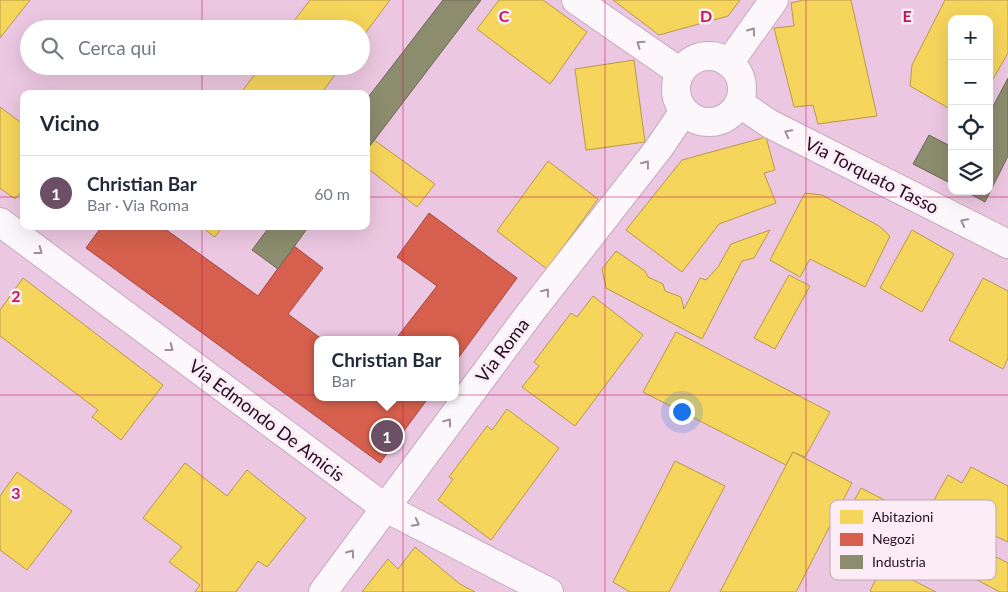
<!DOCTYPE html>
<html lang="it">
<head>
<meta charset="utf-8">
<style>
  body { margin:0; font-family:Lato,sans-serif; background:#f6f6f7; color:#1f2937 }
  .controls { position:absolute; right:15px; top:15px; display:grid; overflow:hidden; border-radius:10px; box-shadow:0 5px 20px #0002 }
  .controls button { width:45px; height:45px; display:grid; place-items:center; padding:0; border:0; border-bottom:1px solid #e0e1e3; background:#fff; color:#1f2937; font:25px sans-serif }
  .you { position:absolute; left:681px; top:411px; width:18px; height:18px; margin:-12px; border:4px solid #fff; border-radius:50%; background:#1a73e8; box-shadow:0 0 0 8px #1a73e833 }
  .badge { display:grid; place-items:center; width:32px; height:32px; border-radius:50%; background:#6c4f64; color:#fff; font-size:16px; font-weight:700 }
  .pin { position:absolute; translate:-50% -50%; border:2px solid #fff; box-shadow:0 1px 5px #0006 }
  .popup { position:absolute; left:314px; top:336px; width:145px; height:65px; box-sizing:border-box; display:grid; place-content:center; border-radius:10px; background:#fff; filter:drop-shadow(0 1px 4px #0005); font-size:16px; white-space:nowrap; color:#747a83 }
  .popup b { font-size:19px; color:#1f2937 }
  .popup::after { content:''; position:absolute; left:50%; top:100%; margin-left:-10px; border:10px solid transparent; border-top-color:#fff }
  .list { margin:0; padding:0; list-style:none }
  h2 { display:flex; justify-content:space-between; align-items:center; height:65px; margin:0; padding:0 20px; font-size:21px }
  h2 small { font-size:16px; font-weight:400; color:#747a83 }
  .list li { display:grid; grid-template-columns:32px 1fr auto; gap:15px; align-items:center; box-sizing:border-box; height:75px; padding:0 20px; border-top:1px solid #e0e1e3 }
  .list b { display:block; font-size:19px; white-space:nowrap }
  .list p { margin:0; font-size:16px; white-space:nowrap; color:#747a83 }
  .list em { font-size:16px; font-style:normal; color:#747a83 }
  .icon { flex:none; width:28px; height:28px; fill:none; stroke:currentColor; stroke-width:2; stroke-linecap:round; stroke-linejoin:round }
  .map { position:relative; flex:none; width:1008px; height:592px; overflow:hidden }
  .search { position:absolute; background:#fff; box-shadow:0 5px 20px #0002; left:20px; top:20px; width:350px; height:55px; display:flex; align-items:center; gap:12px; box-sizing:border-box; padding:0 18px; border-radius:28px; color:#747a83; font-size:19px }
  .panel { position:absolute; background:#fff; box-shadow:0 5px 20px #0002; left:20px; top:90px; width:350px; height:140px; border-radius:10px }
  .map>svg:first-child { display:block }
  .homes { fill:#f6d55c; stroke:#b89a4a }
  .shops { fill:#d6604d; stroke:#a24840 }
  .industry { fill:#8c8c6e; stroke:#6e6657 }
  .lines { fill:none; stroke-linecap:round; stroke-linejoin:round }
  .minor-casing { stroke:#c6aabd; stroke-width:30 }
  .minor { stroke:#fcf7fa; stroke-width:28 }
  .oneway { stroke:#9c8f98 }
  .grid { fill:none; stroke:#c2185b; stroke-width:1; stroke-opacity:0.55 }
  .labels { text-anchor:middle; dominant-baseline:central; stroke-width:5; stroke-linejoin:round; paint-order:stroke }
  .street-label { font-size:18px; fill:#270f20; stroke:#fbecf6 }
  .key { fill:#fbecf6; stroke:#bbaab6; stroke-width:1 }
  .key-label { font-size:14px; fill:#270f20 }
  .grid-label { font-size:16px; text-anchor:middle; font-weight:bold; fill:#c2185b; stroke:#fbecf6; stroke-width:5; stroke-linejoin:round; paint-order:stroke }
</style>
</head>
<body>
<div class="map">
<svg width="1008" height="592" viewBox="0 0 1008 592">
  <rect width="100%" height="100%" fill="#ecc7e1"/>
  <!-- homes -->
  <g class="homes">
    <path d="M0 0H30L0 38Z"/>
    <path d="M310 0H390L361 39V29H288Z"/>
    <path d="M499 0H543L587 32 550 84 477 29Z"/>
    <path d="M613 0H740L728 16 659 35Z"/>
    <path d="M803 0H851L877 116 818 124 813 105 794 107 774 28 794 26 791 3Z"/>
    <path d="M945 0H1008V53L989 86V19H952V110L910 86 912 65Z"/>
    <path d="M634 60 645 142 586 150 575 69Z"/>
    <path d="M261 66H341L321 94H240Z"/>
    <path d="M0 107 24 125V188L15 199 0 188Z"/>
    <path d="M766 137 775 170 764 173 776 203 719 224 682 272 626 230 682 160Z"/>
    <path d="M374 140 435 184 417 207 366 167V151Z"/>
    <path d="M548 161 598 199 547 269 497 231Z"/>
    <path d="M805 193 822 195 879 226 890 236 865 287 810 259 800 277 770 260Z"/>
    <path d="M200 226H223L215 237Z"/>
    <path d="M770 230 754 258 742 261 702 339 606 288 602 269 616 251 645 271 648 277 663 284 665 291 681 297 684 309 700 278 706 280 718 267 731 244Z"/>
    <path d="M912 230 954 254 922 312 880 288Z"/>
    <path d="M789 275 810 286 775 349 754 338Z"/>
    <path d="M23 278 163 385 121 440 92 417 98 410 0 336V310Z"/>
    <path d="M983 278 1008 291V358L1003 369 949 340Z"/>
    <path d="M593 296 643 335 575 426 522 387 539 366 534 362 571 313 577 317Z"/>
    <path d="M676 332 830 412 805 457 793 452 786 465 643 392Z"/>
    <path d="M507 409 559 448 491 540 438 500 453 479 449 477 487 426 492 430Z"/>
    <path d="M793 452 852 483 796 592H720Z"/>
    <path d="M675 461 725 486 669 592H630L613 582Z"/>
    <path d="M185 463 227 496 247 470 306 518 267 567 258 561 236 592H195L200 585 169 562 182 547 143 518Z"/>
    <path d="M971 467 1008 486V542L964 521 968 517 934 500 948 475 962 483Z"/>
    <path d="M17 472 72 511 27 570 0 550V496Z"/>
    <path d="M861 488 1008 563V592H1000L848 512Z"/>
    <path d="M415 547 460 584 475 592H362L388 559 398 569Z"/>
    <path d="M883 565 936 592H872L870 591Z"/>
  </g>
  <!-- shops -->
  <g class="shops">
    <path d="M429 213 517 278 456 361V340H395L437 286 397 257Z"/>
    <path d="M102 226H161L258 296 294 246 323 268 288 314 323 340H318V397H429L380 463 86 248Z"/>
  </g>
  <!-- industry -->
  <g class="industry">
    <path d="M443 0H481L366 151V100Z"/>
    <path d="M1008 78V156L985 202 965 191H989V114Z"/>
    <path d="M929 135 952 147V184L913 164Z"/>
    <path d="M270 226H309L278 269 252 250Z"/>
  </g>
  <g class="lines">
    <defs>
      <g id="minor">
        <path d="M576 0 680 72"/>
        <circle cx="709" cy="89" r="33"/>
        <path d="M729 63 774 0"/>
        <path d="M739 103 770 124 1008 244"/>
        <path d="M0 222 384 507 549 592"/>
        <path d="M323 592 530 313 659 148 684 111"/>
      </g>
    </defs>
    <!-- minor casing -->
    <use href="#minor" class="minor-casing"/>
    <!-- minor -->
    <use href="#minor" class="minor"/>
  </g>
  <!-- one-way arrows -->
  <defs><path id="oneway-chevron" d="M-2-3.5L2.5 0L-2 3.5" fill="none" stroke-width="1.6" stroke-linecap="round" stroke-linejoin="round" transform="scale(1.25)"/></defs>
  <g class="oneway">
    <use href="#oneway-chevron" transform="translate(752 31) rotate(-54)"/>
    <use href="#oneway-chevron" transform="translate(640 44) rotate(-145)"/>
    <use href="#oneway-chevron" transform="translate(788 133) rotate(-153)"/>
    <use href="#oneway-chevron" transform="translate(646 164) rotate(-52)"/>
    <use href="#oneway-chevron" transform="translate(964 222) rotate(-153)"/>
    <use href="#oneway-chevron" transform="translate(39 251) rotate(37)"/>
    <use href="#oneway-chevron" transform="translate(546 292) rotate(-52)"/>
    <use href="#oneway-chevron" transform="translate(170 348) rotate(37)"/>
    <use href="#oneway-chevron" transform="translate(448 422) rotate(-53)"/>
    <use href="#oneway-chevron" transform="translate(416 523) rotate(27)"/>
    <use href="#oneway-chevron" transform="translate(351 553) rotate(-54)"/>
  </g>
  <!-- grid -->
  <path class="grid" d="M202 0V29M403 0V592M605 0V592M806 0V592M202 66V94M0 197H24M366 197H1008M202 226V592M0 395H1008"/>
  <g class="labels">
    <!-- street labels -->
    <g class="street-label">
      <text transform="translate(872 175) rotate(27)">Via Torquato Tasso</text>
      <text transform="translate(502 350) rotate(-53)">Via Roma</text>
      <text transform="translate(267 420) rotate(37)">Via Edmondo De Amicis</text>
    </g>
  </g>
  <!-- legend -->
  <rect x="830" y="500" width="166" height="80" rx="8" class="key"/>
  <rect x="840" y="510" width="23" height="14" fill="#f6d55c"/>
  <rect x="840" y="533" width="23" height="13" fill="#d6604d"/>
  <rect x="840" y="555" width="23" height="14" fill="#8c8c6e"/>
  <g class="key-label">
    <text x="872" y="522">Abitazioni</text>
    <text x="872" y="544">Negozi</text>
    <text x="872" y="567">Industria</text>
  </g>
  <g class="grid-label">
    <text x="504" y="22">C</text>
    <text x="706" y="22">D</text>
    <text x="907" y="22">E</text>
    <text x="16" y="302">2</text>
    <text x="16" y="499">3</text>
  </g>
</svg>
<div class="controls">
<button>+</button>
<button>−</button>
<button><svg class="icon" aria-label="locate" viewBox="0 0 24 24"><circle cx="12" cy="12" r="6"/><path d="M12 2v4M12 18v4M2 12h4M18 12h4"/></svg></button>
<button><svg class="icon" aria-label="layers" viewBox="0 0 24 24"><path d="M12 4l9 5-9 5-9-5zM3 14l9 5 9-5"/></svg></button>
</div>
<div class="you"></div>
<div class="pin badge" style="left:387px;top:436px">1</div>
<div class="popup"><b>Christian Bar</b>Bar</div>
<div class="search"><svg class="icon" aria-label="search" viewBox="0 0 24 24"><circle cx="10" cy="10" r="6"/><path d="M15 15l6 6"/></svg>Cerca qui</div>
<section class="panel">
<h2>Vicino<small></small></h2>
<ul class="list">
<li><span class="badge">1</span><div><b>Christian Bar</b><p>Bar · Via Roma</p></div><em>60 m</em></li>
</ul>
</section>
</div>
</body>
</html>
